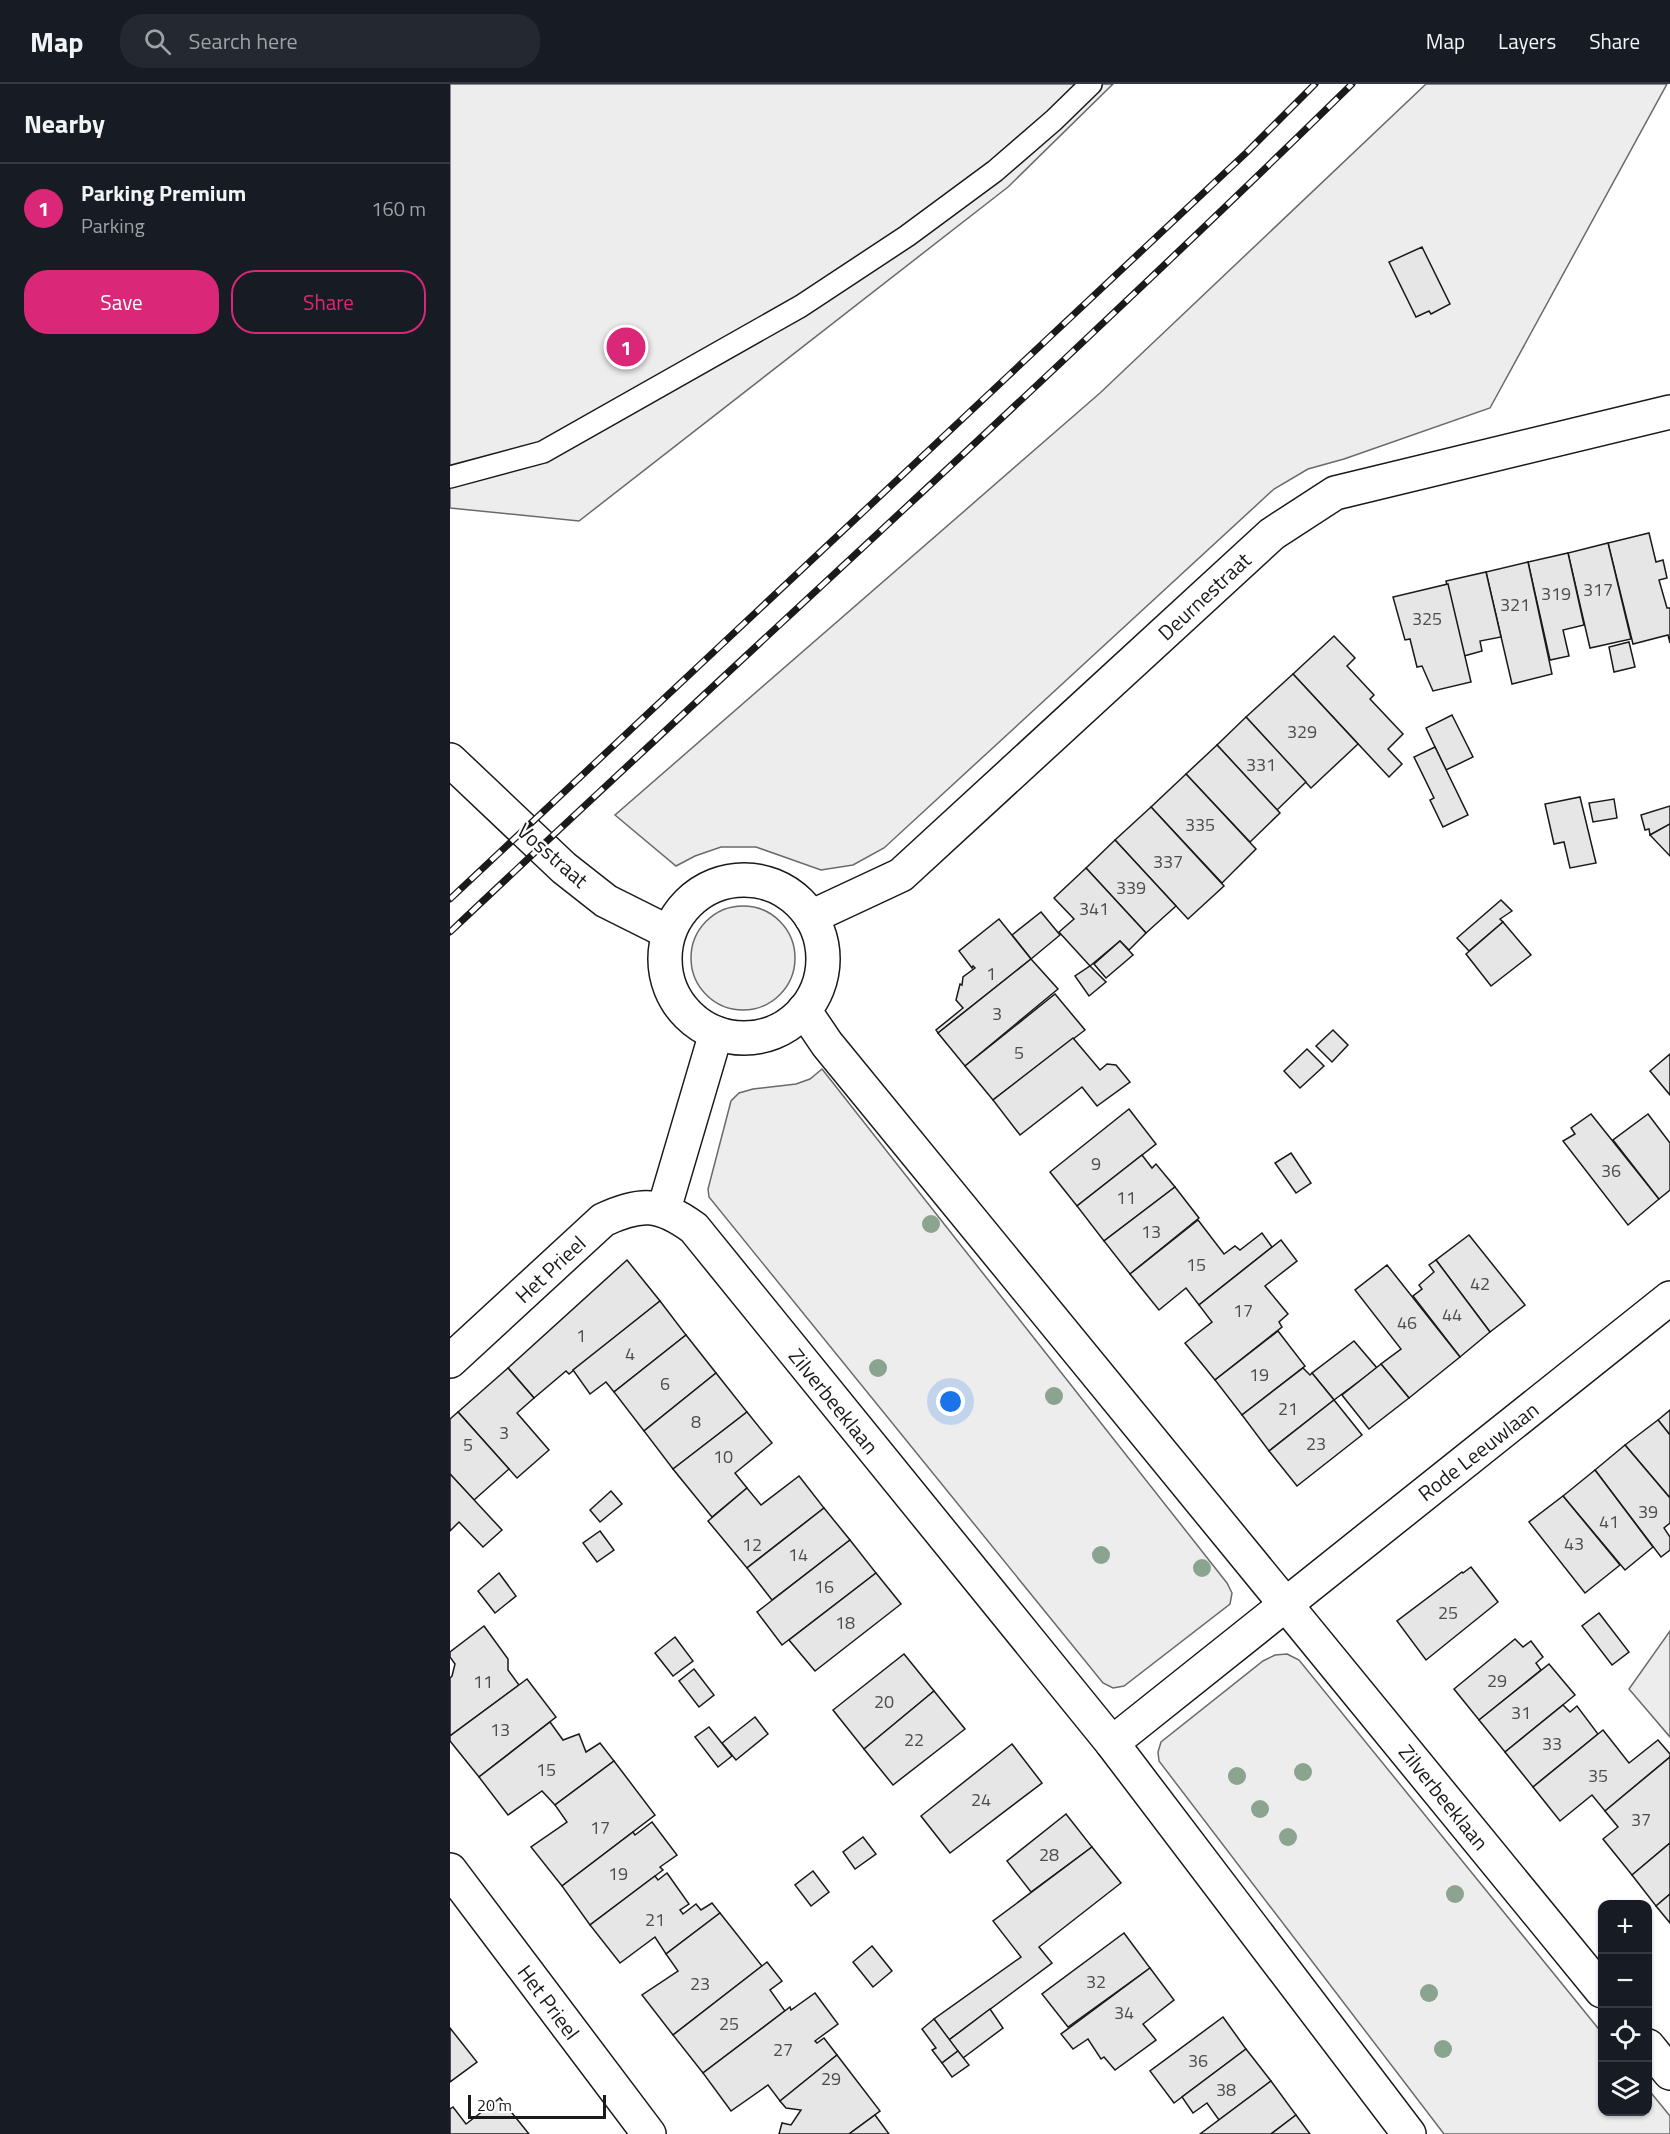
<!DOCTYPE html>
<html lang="en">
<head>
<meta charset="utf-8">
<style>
  body { margin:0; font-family:"Titillium Web",sans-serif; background:#242831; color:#f1f3f6 }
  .controls { position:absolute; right:18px; bottom:18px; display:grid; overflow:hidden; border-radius:12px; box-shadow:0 2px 4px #0004 }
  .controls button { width:54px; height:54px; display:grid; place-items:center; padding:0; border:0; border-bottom:2px solid #363941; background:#171b24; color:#f1f3f6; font:30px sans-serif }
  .scale { position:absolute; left:18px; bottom:15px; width:138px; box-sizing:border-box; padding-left:6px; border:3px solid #1a1a1a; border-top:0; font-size:16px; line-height:21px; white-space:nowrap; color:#1a1a1a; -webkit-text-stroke:4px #fff; paint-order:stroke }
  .you { position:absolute; left:501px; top:1318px; width:21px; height:21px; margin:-15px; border:4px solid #fff; border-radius:50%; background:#1a73e8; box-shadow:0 0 0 9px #1a73e833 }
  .badge { display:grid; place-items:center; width:39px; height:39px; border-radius:50%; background:#db2777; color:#fff; font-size:20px; font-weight:700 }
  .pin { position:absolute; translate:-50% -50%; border:3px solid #fff; box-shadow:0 2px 6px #0006 }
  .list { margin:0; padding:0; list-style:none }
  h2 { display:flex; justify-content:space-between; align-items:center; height:78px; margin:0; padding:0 24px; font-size:26px }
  h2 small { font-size:20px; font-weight:400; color:#9ea1a6 }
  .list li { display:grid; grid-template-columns:39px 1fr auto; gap:18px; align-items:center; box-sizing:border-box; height:90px; padding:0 24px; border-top:2px solid #363941 }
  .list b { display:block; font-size:22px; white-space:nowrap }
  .list p { margin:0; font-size:20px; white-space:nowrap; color:#9ea1a6 }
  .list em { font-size:20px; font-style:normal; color:#9ea1a6 }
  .actions { display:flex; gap:12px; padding:18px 24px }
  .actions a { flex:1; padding:14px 0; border:2px solid #db2777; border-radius:24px; text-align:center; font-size:21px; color:#db2777 }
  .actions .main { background:#db2777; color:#fff }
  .icon { flex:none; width:33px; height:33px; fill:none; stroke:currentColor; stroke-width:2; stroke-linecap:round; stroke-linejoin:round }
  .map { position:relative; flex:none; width:1220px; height:2050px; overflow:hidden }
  header { display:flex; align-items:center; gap:36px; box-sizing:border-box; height:84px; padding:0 30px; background:#171b24; border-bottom:2px solid #363941 }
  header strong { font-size:28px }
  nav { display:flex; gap:33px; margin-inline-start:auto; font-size:21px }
  .search { width:420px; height:54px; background:#242831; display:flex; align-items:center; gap:15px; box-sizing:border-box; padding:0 21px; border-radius:24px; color:#9ea1a6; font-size:22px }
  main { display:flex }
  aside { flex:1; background:#171b24 }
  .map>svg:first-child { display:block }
  .built { fill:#ededed; stroke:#6a6a6a; stroke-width:1.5 }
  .building { fill:#e6e6e6; stroke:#1a1a1a; stroke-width:1.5 }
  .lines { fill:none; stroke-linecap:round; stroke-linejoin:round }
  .service-casing { stroke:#1a1a1a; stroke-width:24 }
  .minor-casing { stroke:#1a1a1a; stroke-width:36 }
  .tertiary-casing { stroke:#1a1a1a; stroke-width:36 }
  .service { stroke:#fff; stroke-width:21 }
  .minor { stroke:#fff; stroke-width:33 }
  .tertiary { stroke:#fff; stroke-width:33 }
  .rail-casing { stroke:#1a1a1a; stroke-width:7 }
  .rail { stroke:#fff; stroke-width:4.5; stroke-dasharray:14; stroke-linecap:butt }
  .tree { fill:#8aa48f }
  .labels { text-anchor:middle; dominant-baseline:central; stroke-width:4.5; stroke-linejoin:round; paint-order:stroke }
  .number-label { font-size:18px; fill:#4d4d4d }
  .street-label { font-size:21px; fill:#1a1a1a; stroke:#fff }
</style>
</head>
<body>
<header>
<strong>Map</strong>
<div class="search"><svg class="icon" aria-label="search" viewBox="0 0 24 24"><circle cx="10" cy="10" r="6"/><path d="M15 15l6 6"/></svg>Search here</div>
<nav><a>Map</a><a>Layers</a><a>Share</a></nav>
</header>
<main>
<aside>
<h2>Nearby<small></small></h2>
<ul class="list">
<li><span class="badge">1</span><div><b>Parking Premium</b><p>Parking</p></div><em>160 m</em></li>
</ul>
<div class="actions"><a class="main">Save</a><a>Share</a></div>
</aside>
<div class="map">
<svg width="1220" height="2050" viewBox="0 0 1220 2050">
  <rect width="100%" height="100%" fill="#fff"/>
  <!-- built -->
  <g class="built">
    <path d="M0 0H663L558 103 129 437 0 424Z"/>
    <path d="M976 0H1217L1040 324 894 375 858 385 824 405 434 764 403 781 371 786 306 763H271L245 772 226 782 165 731 650 309Z"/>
    <circle cx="293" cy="874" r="52"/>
    <path d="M372 985 777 1499 782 1509 780 1520 674 1602 663 1604 653 1599 259 1113 258 1105 281 1017 289 1009 303 1005 346 1000 360 995Z"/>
    <path d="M1220 1547V1653L1179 1605Z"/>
    <path d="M837 1570 849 1576 1152 1949V2028H1198V2005L1220 2032V2050H994L709 1677 708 1668 711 1658 813 1577 825 1571Z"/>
  </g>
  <!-- building -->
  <g class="building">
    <path d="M972 163 1000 220 981 230 979 227 966 233 939 178Z"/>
    <path d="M1199 449 1206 478 1213 476 1217 494 1209 496 1217 524H1220V559L1218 551 1183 560 1158 459Z"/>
    <path d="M1158 459 1181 555 1140 564 1118 469Z"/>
    <path d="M1118 469 1134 541 1113 546 1119 572 1100 576 1078 478Z"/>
    <path d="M1078 478 1102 590 1062 600 1036 488Z"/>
    <path d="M1036 488 1051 553 1030 557 1032 567 1014 572 996 497Z"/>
    <path d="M998 500 1021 598 983 607 972 582 967 583 960 555 955 556 943 513Z"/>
    <path d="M884 552 905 574 897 582 924 611 920 615 953 650 938 665 952 680 939 693 843 590Z"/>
    <path d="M1179 558 1185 583 1164 588 1159 563Z"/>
    <path d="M843 590 908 660 861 704 796 633Z"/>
    <path d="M1002 631 1023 673 996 686 976 644Z"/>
    <path d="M796 633 856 698 827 726 767 661Z"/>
    <path d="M767 661 830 729 800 758 736 690Z"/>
    <path d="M985 663 1018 731 993 743 980 716 984 714 964 673Z"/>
    <path d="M736 690 806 765 772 799 701 723Z"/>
    <path d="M1130 713 1146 779 1120 784 1114 758 1104 760 1095 720Z"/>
    <path d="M1164 715 1167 734 1143 738 1139 719Z"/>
    <path d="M1220 722V740L1200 751 1199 745 1195 746 1191 731Z"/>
    <path d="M701 723 774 802 738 835 665 756Z"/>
    <path d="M1220 740V772L1200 751Z"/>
    <path d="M665 756 726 822 696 849 636 784Z"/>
    <path d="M636 784 696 849 679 866 670 857 640 882 609 848 624 835 604 814Z"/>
    <path d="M1051 816 1062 827 1050 835 1053 838 1019 867 1007 854Z"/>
    <path d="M591 828 610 851 581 875 562 851Z"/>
    <path d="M549 835 581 875 488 949 486 946 513 924 506 916 510 900 512 901 513 893 525 884 523 882 522 884 509 867Z"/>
    <path d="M1053 838 1081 871 1041 902 1016 870Z"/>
    <path d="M670 857 683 871 656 894 644 880Z"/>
    <path d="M581 875 608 905 515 982 488 949Z"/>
    <path d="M640 882 656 898 639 912 625 892Z"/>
    <path d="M605 910 635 946 543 1016 515 982Z"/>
    <path d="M883 946 898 961 882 978 866 962Z"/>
    <path d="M623 954 650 986 657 980 666 981 680 998 647 1022 632 1003 570 1051 543 1016Z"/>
    <path d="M857 965 874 982 850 1004 834 987Z"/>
    <path d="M1220 970V1011L1200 987Z"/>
    <path d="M679 1025 706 1060 627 1122 600 1088Z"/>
    <path d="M1141 1030 1209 1115 1178 1141 1113 1057 1125 1050 1121 1044Z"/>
    <path d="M1198 1030 1220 1059V1106L1209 1115 1163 1056Z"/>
    <path d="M841 1069 861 1099 846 1109 825 1079Z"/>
    <path d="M692 1071 702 1084 706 1080 725 1103 654 1157 627 1122Z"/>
    <path d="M725 1103 749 1134 680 1190 654 1157Z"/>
    <path d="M748 1136 774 1170 785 1162 790 1166 812 1149 822 1163 749 1221 736 1204 709 1226 680 1190Z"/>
    <path d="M1019 1151 1075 1221 1040 1248 986 1176Z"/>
    <path d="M831 1156 847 1177 815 1202 838 1230 829 1238 832 1243 765 1296 735 1259 762 1238 749 1221Z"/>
    <path d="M177 1176 210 1217 119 1290 116 1287 84 1314 58 1284Z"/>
    <path d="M986 1176 1040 1248 1010 1273 963 1212 972 1205 969 1201 984 1188 979 1181Z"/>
    <path d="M937 1181 1010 1273 959 1314 931 1280 951 1265 905 1206Z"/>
    <path d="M210 1217 236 1251 164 1308 156 1298 140 1310 123 1286Z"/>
    <path d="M828 1247 855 1282 792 1331 765 1296Z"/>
    <path d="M236 1251 266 1289 194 1347 164 1308Z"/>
    <path d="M904 1257 927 1284 884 1316 862 1289Z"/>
    <path d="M931 1280 959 1314 919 1345 892 1311Z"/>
    <path d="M58 1284 84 1314 67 1329 99 1366 67 1394 8 1328Z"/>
    <path d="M853 1284 860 1291 862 1289 884 1316 819 1367 792 1331Z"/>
    <path d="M266 1289 297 1328 223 1385 194 1347Z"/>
    <path d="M884 1316 912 1351 847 1402 819 1367Z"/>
    <path d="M1220 1326V1351L1208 1336Z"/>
    <path d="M8 1328 59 1385 24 1416 0 1390V1335Z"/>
    <path d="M297 1328 322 1359 285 1389 297 1404 262 1433 223 1385Z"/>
    <path d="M1208 1336 1220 1351V1414L1175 1361Z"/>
    <path d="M1175 1361 1220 1414V1439L1214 1444 1220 1453V1466L1211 1473 1145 1386Z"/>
    <path d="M1145 1386 1203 1463 1175 1486 1113 1412Z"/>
    <path d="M0 1390 52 1446 33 1463 9 1438 0 1447Z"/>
    <path d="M349 1392 374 1424 297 1484 258 1437 297 1404 311 1421Z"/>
    <path d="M161 1407 172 1420 150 1438 140 1426Z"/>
    <path d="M1113 1412 1170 1481 1135 1509 1079 1438Z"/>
    <path d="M374 1424 400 1456 322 1516 297 1484Z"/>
    <path d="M150 1447 164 1466 147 1478 133 1459Z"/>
    <path d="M400 1456 426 1489 332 1561 307 1528Z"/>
    <path d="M1021 1483 1048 1518 976 1576 947 1537 1012 1488 1013 1489Z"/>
    <path d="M49 1489 66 1512 45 1529 28 1507Z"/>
    <path d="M426 1489 451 1520 365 1587 339 1556Z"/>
    <path d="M1149 1529 1179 1568 1162 1581 1132 1542Z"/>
    <path d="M34 1542 58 1575V1586L69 1601 0 1652V1594L2 1592 5 1580 0 1573V1568Z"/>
    <path d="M225 1553 243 1577 223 1592 205 1569Z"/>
    <path d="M1065 1555 1073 1563 1081 1557 1093 1573 1086 1579 1091 1586 1029 1636 1004 1605Z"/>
    <path d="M454 1570 484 1607 414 1665 383 1626Z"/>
    <path d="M1099 1580 1125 1611 1055 1668 1029 1636Z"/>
    <path d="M244 1585 264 1611 249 1623 229 1597Z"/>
    <path d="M77 1595 106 1633 29 1693 0 1657V1652Z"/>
    <path d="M484 1607 515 1645 443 1701 414 1665Z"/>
    <path d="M1113 1621 1120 1628 1127 1622 1148 1650 1083 1703 1055 1668Z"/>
    <path d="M305 1633 318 1650 286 1676 272 1659Z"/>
    <path d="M100 1638 113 1656 129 1650 136 1668 150 1659 164 1677 105 1721 92 1707 58 1731 29 1693Z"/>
    <path d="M259 1643 282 1672 268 1683 245 1653Z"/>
    <path d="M1153 1646 1179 1679 1208 1656 1220 1670V1673L1155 1727 1142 1711 1110 1737 1083 1703Z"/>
    <path d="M562 1660 592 1699 500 1769 471 1732Z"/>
    <path d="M1220 1673V1759L1182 1791 1153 1755 1168 1743 1155 1727Z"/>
    <path d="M164 1677 205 1731 112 1802 81 1763 117 1738 105 1721Z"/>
    <path d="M616 1730 642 1763 581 1808 557 1777Z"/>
    <path d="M202 1738 227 1771 210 1783 213 1786 140 1841 112 1802 183 1748 185 1751Z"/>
    <path d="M413 1753 426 1770 405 1785 393 1768Z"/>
    <path d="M1220 1759V1810L1206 1822 1182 1791Z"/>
    <path d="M642 1763 671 1799 589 1863 602 1879 499 1956 484 1935 571 1873 543 1837Z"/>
    <path d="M363 1787 379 1808 361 1822 345 1801Z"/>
    <path d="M217 1789 239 1820 230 1826 233 1830 246 1820 251 1826 262 1819 270 1829 216 1870 205 1853 170 1879 140 1841 205 1792 208 1796Z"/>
    <path d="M1220 1810V1839L1206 1822Z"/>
    <path d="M270 1829 312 1882 223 1951 192 1911 228 1887 216 1870Z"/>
    <path d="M674 1849 700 1884 618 1943 592 1910Z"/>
    <path d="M422 1862 442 1887 423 1903 403 1878Z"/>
    <path d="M317 1878 332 1897 320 1906 335 1927 253 1989 223 1951Z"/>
    <path d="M700 1884 724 1916 693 1940 706 1956 665 1986 654 1973 651 1975 638 1955 623 1965 611 1950Z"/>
    <path d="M365 1909 388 1940 365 1957 367 1959 374 1954 387 1971 330 2017 318 2001 281 2027 253 1989 340 1923 341 1926Z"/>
    <path d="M540 1925 553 1944 513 1974 499 1956Z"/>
    <path d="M773 1933 796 1965 724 2019 700 1987Z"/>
    <path d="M484 1935 508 1967 492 1979 482 1966 486 1964 472 1945Z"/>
    <path d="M0 1944 27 1978 0 1998Z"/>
    <path d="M796 1965 821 1997 769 2036 757 2019 743 2029 732 2013Z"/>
    <path d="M508 1967 519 1981 502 1993 492 1979Z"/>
    <path d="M387 1971 430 2027 399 2050H329L332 2039 341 2041 351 2026 336 2024 330 2017Z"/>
    <path d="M821 1997 846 2031 821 2050H750Z"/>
    <path d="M50 2014 79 2050H0V2025L3 2023 16 2040Z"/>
    <path d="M425 2031 439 2050H399Z"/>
    <path d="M846 2031 860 2050H821Z"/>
  </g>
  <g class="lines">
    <defs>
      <path id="service" d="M0 393 93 368 351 222 457 152 545 87 604 36 641 0"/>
      <g id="minor">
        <path d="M354 926 377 960 1152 1907"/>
        <path d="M214 1125 266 949"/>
        <path d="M0 1277 153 1136C191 1118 210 1119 244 1144L662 1659 959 2050"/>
        <path d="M662 1659 1220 1214"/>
        <path d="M0 1786 199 2050"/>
        <path d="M1198 1962 1220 1989"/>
      </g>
      <g id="tertiary">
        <path d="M0 676 114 784 156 817 218 848"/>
        <circle cx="294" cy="875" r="79"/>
        <path d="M361 833 451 791 822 450 885 409 1220 328"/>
      </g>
    </defs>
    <!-- service casing -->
    <use href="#service" class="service-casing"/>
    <!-- minor casing -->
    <use href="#minor" class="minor-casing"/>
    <!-- tertiary casing -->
    <use href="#tertiary" class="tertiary-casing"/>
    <!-- service -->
    <use href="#service" class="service"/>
    <!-- minor -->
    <use href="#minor" class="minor"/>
    <!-- tertiary -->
    <use href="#tertiary" class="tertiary"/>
    <defs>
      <g id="rail">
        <path d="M0 815 796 69 865 0"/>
        <path d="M0 848C300 565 607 289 902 0"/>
      </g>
    </defs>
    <!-- rail casing -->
    <use href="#rail" class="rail-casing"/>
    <!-- rail -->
    <use href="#rail" class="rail"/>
  </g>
  <!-- trees -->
  <g class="tree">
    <circle cx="481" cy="1140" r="9"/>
    <circle cx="428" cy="1284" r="9"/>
    <circle cx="604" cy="1312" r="9"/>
    <circle cx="651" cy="1471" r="9"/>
    <circle cx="752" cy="1484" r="9"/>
    <circle cx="853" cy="1688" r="9"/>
    <circle cx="787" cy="1692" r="9"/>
    <circle cx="810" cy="1725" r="9"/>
    <circle cx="838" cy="1753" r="9"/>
    <circle cx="1005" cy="1810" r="9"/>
    <circle cx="979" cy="1909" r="9"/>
    <circle cx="993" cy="1965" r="9"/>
  </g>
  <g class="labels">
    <!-- number labels -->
    <g class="number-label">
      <text x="1148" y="505">317</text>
      <text x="1106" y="509">319</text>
      <text x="1065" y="520">321</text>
      <text x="977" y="534">325</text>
      <text x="852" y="647">329</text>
      <text x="811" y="680">331</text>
      <text x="750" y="740">335</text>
      <text x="718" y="777">337</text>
      <text x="681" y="803">339</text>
      <text x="644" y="824">341</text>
      <text x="541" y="889">1</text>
      <text x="547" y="929">3</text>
      <text x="569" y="968">5</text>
      <text x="646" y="1079">9</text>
      <text x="1161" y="1086">36</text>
      <text x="676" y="1113">11</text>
      <text x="701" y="1147">13</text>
      <text x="746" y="1180">15</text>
      <text x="1030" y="1199">42</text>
      <text x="793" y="1226">17</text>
      <text x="1002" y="1230">44</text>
      <text x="957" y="1238">46</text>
      <text x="131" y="1251">1</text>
      <text x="180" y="1269">4</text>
      <text x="809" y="1290">19</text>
      <text x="215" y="1299">6</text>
      <text x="838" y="1324">21</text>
      <text x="246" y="1337">8</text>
      <text x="54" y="1348">3</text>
      <text x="866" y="1359">23</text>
      <text x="18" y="1360">5</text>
      <text x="273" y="1372">10</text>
      <text x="1198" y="1427">39</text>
      <text x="1159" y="1437">41</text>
      <text x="1124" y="1459">43</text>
      <text x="302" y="1460">12</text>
      <text x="348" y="1470">14</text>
      <text x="374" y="1502">16</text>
      <text x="998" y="1528">25</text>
      <text x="395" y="1538">18</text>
      <text x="1047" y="1596">29</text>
      <text x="33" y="1597">11</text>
      <text x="434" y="1617">20</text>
      <text x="1071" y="1628">31</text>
      <text x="50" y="1645">13</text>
      <text x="464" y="1655">22</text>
      <text x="1102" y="1659">33</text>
      <text x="96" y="1685">15</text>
      <text x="1148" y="1691">35</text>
      <text x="531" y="1715">24</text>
      <text x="1191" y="1735">37</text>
      <text x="150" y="1743">17</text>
      <text x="599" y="1770">28</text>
      <text x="168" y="1789">19</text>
      <text x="205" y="1835">21</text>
      <text x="646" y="1897">32</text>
      <text x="250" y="1899">23</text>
      <text x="674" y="1928">34</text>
      <text x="279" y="1939">25</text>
      <text x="333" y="1965">27</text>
      <text x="748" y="1976">36</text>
      <text x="381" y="1994">29</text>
      <text x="776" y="2005">38</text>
    </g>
    <!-- street labels -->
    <g class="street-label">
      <text transform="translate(754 512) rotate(-43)">Deurnestraat</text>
      <text transform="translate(103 771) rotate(41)">Vosstraat</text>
      <text transform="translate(100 1185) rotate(-43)">Het Prieel</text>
      <text transform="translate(384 1317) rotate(51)">Zilverbeeklaan</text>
      <text transform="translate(1028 1367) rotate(-38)">Rode Leeuwlaan</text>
      <text transform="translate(994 1713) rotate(51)">Zilverbeeklaan</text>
      <text transform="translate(99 1918) rotate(53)">Het Prieel</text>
    </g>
  </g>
</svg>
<div class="controls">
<button>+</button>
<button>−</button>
<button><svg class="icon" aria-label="locate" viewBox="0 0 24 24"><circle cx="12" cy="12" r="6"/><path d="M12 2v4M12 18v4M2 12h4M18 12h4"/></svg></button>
<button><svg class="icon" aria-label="layers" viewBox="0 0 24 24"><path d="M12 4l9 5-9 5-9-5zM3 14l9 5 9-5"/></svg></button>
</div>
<div class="scale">20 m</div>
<div class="you"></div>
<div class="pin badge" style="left:176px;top:263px">1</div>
</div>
</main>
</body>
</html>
